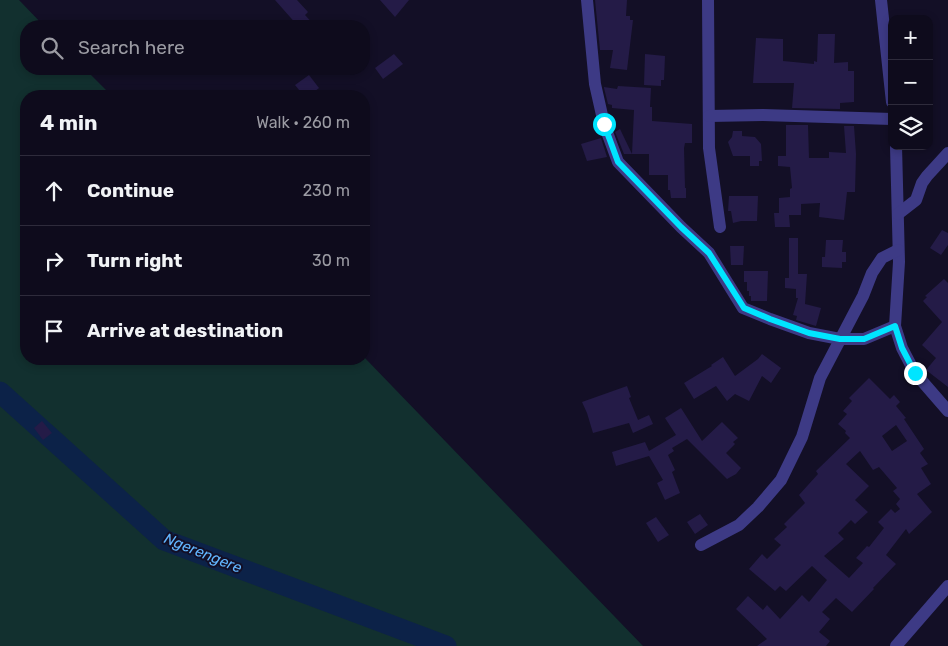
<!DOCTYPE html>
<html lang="en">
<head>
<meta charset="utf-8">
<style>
  body { margin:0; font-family:Rubik,sans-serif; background:#1c1929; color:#f1f3f6 }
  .controls { position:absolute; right:15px; top:15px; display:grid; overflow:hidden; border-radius:10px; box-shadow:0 2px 8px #0003 }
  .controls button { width:45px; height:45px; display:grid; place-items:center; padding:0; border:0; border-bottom:1px solid #2e2b3b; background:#0e0b1c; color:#f1f3f6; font:25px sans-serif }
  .stop { position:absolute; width:15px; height:15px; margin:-11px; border:4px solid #00e5ff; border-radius:50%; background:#fff }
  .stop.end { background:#00e5ff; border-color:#fff; box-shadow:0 1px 5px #0008 }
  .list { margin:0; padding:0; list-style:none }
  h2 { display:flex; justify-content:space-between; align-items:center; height:65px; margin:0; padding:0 20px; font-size:21px }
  h2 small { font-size:16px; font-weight:400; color:#9b9ba3 }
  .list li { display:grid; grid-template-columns:32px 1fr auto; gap:15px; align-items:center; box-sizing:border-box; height:70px; padding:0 20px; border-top:1px solid #2e2b3b }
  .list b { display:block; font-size:19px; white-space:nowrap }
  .list em { font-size:16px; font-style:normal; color:#9b9ba3 }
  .icon { flex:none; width:28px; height:28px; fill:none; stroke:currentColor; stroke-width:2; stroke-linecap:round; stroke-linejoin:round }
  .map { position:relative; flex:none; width:948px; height:646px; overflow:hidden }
  .search { position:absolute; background:#0e0b1c; box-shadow:0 2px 8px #0003; left:20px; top:20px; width:350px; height:55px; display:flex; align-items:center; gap:12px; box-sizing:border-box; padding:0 18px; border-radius:20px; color:#9b9ba3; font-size:19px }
  .panel { position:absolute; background:#0e0b1c; box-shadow:0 2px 8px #0003; left:20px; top:90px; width:350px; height:275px; border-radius:20px }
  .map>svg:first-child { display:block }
  .green { fill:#12302f }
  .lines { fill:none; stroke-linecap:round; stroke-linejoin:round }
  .river { stroke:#0c2248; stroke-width:21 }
  .building { fill:#241b47; fill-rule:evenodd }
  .street { stroke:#3d3a85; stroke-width:12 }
  .route { stroke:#00e5ff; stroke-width:6 }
  .labels { text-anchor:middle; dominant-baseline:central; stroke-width:4; stroke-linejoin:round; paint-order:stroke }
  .water-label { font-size:15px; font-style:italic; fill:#62b6ff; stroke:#130f26 }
</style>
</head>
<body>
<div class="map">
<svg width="948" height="646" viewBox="0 0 948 646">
  <rect width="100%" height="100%" fill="#130f26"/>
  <!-- green -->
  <path class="green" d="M0 0H19L44 26H26V69H85L112 96H26V359H364V357L643 646H0Z"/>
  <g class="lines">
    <!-- river -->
    <path class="river" d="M0 392 164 540 446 646"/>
  </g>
  <!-- building -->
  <g class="building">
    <path d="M275 0H297L308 12 305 15 315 26H298Z"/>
    <path d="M380 0H409L395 17Z"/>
    <path d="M595 0H627L626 16H630V20H633L627 70 610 68 613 50H600Z"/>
    <path d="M818 34H835L834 63 848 62V71H854V102L840 103V109L792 108 794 83H753L756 38 783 39V61L814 64V61L817 62Z"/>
    <path d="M394 54 403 64 383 79 375 68Z"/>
    <path d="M645 54 665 56 664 80H661V86L644 85Z"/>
    <path d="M309 75 319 88 309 96H304L295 85Z"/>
    <path d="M618 86 651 88 650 107H652V121L692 124V143H685L684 148 685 188H686V198H671L670 190H668V175H649V154H632L634 110 612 108V105L608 104 604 88V87L617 89Z"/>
    <path d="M786 125H808L809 158H829V152L846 153 844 126H854L856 154 855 192H847L844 220 819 217 820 203 801 204V215H789L790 227H775L774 213H779V198L790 197V189L792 188 790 167 778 166V156H786Z"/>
    <path d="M620 129 632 154H624L615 132Z"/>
    <path d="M733 131H742V136L755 137 761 144 762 161H759V166H750V156H733L728 142 732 137Z"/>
    <path d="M601 138 607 157 587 161 581 144Z"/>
    <path d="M729 196H758L757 221H741L733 223 731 211H728Z"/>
    <path d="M942 230 948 233V245L941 255 930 248Z"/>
    <path d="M789 238H798V274H807L805 304 821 308 816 326 796 320 797 316 793 315 798 298H796V289L785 288V278H789Z"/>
    <path d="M826 240H843L842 252H846V262H842V268L822 267V257H825Z"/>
    <path d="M730 246H744L743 265H731Z"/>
    <path d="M744 271H768L767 301H751V296H749V291H747V282H744Z"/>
    <path d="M944 279 948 283V387L926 370 936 358 922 345 942 322 923 301 927 297 925 296Z"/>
    <path d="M762 354 781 368 771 383 762 376 749 401 735 394 727 401 716 386 694 399 684 383 712 366 711 365 723 357 735 376 758 359Z"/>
    <path d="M869 378 890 399 894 395 900 402 896 406 906 418 904 419 924 449 920 453 928 464 921 468 931 484 917 494 932 512 909 534 906 529 886 555 896 564 873 588 874 589 852 612 836 598 822 612 830 619 819 632 830 641 826 646H757L767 639 736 609 748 596 763 610 767 605 780 619 802 595 809 602 827 580 812 566 786 591 780 586 775 591 749 569 762 554 767 559 781 545 774 539 787 527 784 524 805 503 799 495 818 474 816 471 850 438 845 433 846 431 838 424 847 414 843 411 852 401 849 398ZM896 425 907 441 892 451 882 436ZM860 451 873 470 879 467 897 488 893 491 900 499 896 504 900 509 895 513 891 509 878 522 884 528 869 547 867 546 856 558 863 563 849 578 824 556 844 539 838 533 851 520 855 524 868 512 855 500 869 486 846 464Z"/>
    <path d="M627 386 631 397 629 398 638 420 649 415 653 424 633 433 629 423 593 433 587 413 582 402Z"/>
    <path d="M681 408 702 441 722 422 738 438 733 442 735 444 726 453 741 468 736 474 727 479 687 439 672 448 674 451 668 455 675 470 672 472 680 493 665 500 657 483 663 480 649 456 616 466 612 452 645 442 649 451 676 435 665 418Z"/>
    <path d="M42 421 52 433 43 440 34 428Z"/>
    <path d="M700 514 708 525 695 534 687 522Z"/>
    <path d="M656 517 669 535 658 542 646 523Z"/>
  </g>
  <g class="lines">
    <!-- street -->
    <g class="street">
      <path d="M587 0 595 84 604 124 618 162 681 227 709 253 743 308 770 319 809 333 840 339H864L895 326"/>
      <path d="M708 0 709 148 720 227"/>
      <path d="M881 0 892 102"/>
      <path d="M709 116 763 115 892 119"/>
      <path d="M896 146 899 262 895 326 902 348 915 373 948 411"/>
      <path d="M898 214 916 200 922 183 927 176 948 153"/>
      <path d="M701 545 739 525 758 507 781 480 802 437 820 378 863 296 872 273 882 258 898 250"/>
      <path d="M896 646 948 586"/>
    </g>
  </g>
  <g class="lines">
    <!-- route -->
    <path class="route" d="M604 124 618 162 681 227 709 253 744 308 770 319 809 333 840 339H864L895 326 902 348 915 373"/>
  </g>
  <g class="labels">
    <!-- water labels -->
    <g class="water-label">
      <text transform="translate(203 553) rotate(22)">Ngerengere</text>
    </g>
  </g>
</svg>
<div class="controls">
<button>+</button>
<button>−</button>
<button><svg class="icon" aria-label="layers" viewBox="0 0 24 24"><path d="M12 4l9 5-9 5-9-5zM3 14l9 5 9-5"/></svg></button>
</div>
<div class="stop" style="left:604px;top:124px"></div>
<div class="stop end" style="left:915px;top:373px"></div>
<div class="search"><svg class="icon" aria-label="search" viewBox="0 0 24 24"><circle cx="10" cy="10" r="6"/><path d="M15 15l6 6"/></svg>Search here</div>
<section class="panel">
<h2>4 min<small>Walk · 260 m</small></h2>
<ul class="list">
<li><svg class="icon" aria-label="ahead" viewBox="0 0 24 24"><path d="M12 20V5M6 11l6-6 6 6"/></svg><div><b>Continue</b></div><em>230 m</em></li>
<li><svg class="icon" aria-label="right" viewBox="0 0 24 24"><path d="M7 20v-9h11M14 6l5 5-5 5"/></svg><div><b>Turn right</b></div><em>30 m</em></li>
<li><svg class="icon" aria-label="arrive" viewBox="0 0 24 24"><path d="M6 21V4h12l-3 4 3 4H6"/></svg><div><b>Arrive at destination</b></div></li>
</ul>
</section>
</div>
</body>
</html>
